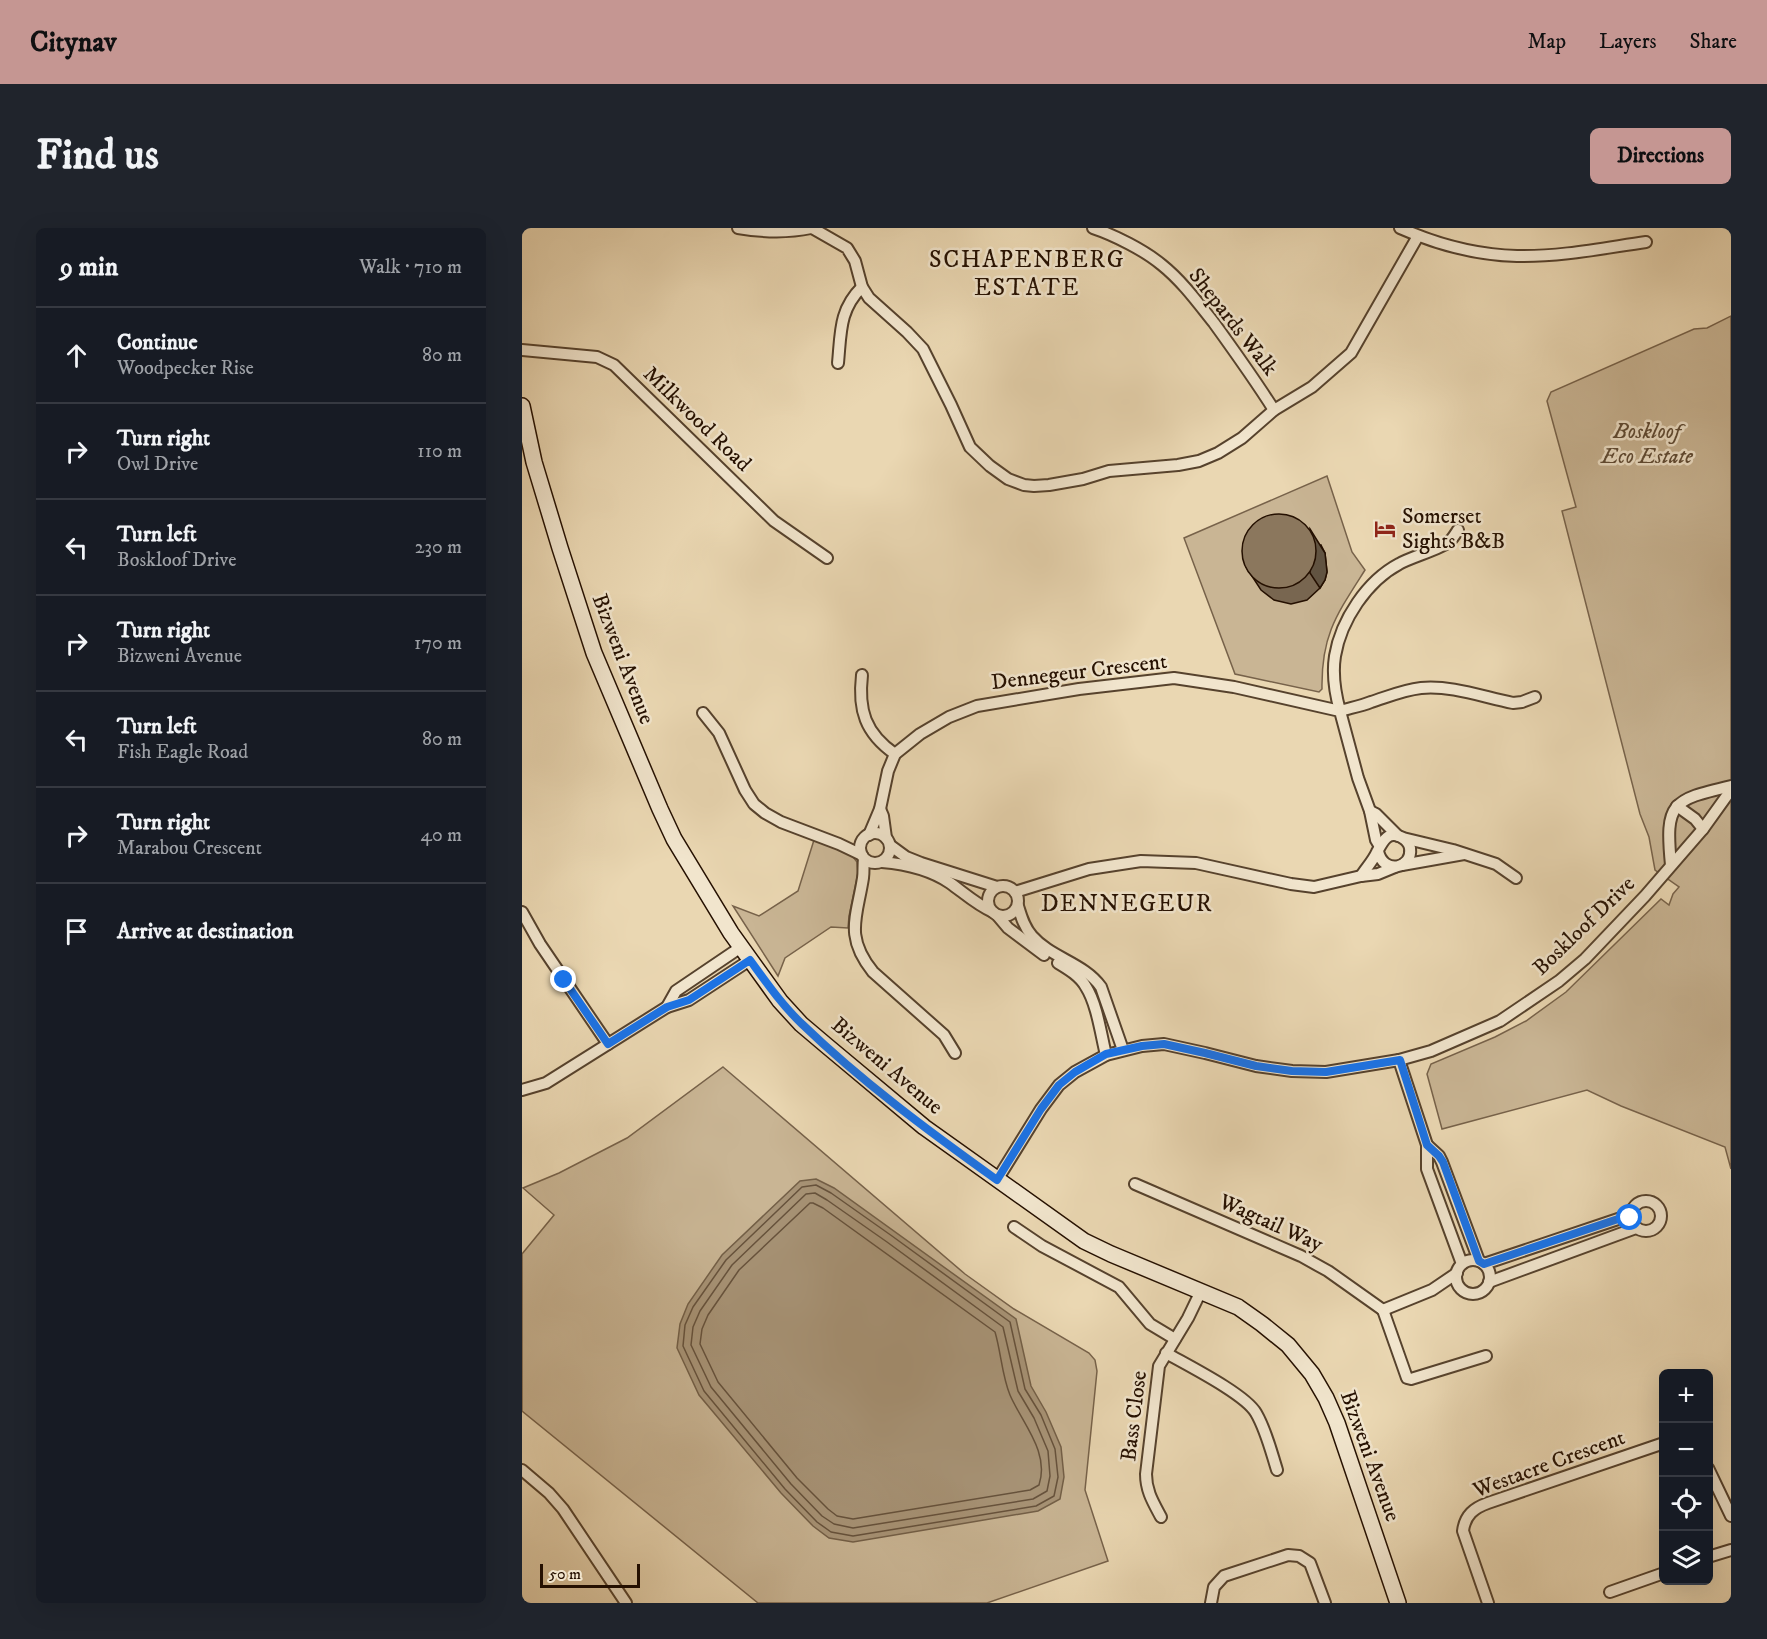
<!DOCTYPE html>
<html lang="en">
<head>
<meta charset="utf-8">
<style>
  body { margin:0; font-family:"IM FELL DW Pica",serif; background:#20242c; color:#f1f3f6 }
  .controls { position:absolute; right:18px; bottom:18px; display:grid; overflow:hidden; border-radius:9px; box-shadow:0 6px 24px #0002 }
  .controls button { width:54px; height:54px; display:grid; place-items:center; padding:0; border:0; border-bottom:2px solid #363941; background:#171b24; color:#f1f3f6; font:30px sans-serif }
  .scale { position:absolute; left:18px; bottom:15px; width:100px; box-sizing:border-box; padding-left:6px; border:3px solid #251001; border-top:0; font-size:16px; line-height:21px; white-space:nowrap; color:#251001; -webkit-text-stroke:4px #f1e5cd; paint-order:stroke }
  .stop { position:absolute; width:18px; height:18px; margin:-14px; border:4px solid #1a73e8; border-radius:50%; background:#fff }
  .stop.end { background:#1a73e8; border-color:#fff; box-shadow:0 2px 6px #0008 }
  .list { margin:0; padding:0; list-style:none }
  h2 { display:flex; justify-content:space-between; align-items:center; height:78px; margin:0; padding:0 24px; font-size:26px }
  h2 small { font-size:20px; font-weight:400; color:#9ea1a6 }
  .list li { display:grid; grid-template-columns:39px 1fr auto; gap:18px; align-items:center; box-sizing:border-box; height:96px; padding:0 24px; border-top:2px solid #363941 }
  .list b { display:block; font-size:22px; white-space:nowrap }
  .list p { margin:0; font-size:20px; white-space:nowrap; color:#9ea1a6 }
  .list em { font-size:20px; font-style:normal; color:#9ea1a6 }
  .icon { flex:none; width:33px; height:33px; fill:none; stroke:currentColor; stroke-width:2; stroke-linecap:round; stroke-linejoin:round }
  .map { position:relative; flex:none; width:1209px; height:1375px; overflow:hidden; border-radius:9px }
  header { display:flex; align-items:center; gap:36px; box-sizing:border-box; height:84px; padding:0 30px; background:#c59692; color:#111 }
  header strong { font-size:28px }
  nav { display:flex; gap:33px; margin-inline-start:auto; font-size:21px }
  .intro { display:flex; align-items:center; justify-content:space-between; box-sizing:border-box; height:144px; padding:0 36px }
  h1 { margin:0; font-size:42px }
  .button { padding:15px 27px; border-radius:9px; background:#c59692; color:#111; font-size:21px; font-weight:700 }
  main { display:flex; gap:36px; padding:0 36px }
  aside { flex:1; background:#171b24; border-radius:9px; box-shadow:0 6px 24px #0002 }
  .map>svg:first-child { display:block }
  .green { fill:#c9b594; stroke:#77624a; stroke-width:1.5 }
  .water { fill:#a79376; stroke:#735f47; stroke-width:1.5 }
  .lines { fill:none; stroke-linecap:round; stroke-linejoin:round }
  .shore { stroke:#66523c; stroke-width:1.5 }
  .street-casing { stroke:#56422d; stroke-width:14 }
  .secondary-casing { stroke:#251001; stroke-width:18 }
  .street { stroke:#f1e5cd; stroke-width:10 }
  .secondary { stroke:#f1e5cd; stroke-width:15 }
  .wall { fill:#786650; stroke:#251001; stroke-width:1.5 }
  .shaded-wall { fill:#615341; stroke:#251001; stroke-width:1.5 }
  .building { fill:#8b775d; stroke:#251001; stroke-width:1.5 }
  .route { stroke:#1a73e8; stroke-width:8 }
  .labels { text-anchor:middle; dominant-baseline:central; stroke-width:5; stroke-linejoin:round; paint-order:stroke }
  .street-label { font-size:22px; fill:#251001; stroke:#f1e5cd }
  .park-label { font-size:22px; font-style:italic; fill:#5e4a34; stroke:#f1e5cd }
  .poi-label { font-size:22px; fill:#251001; stroke:#f1e5cd; text-anchor:start }
  .neighbourhood-label { font-size:24px; letter-spacing:1.5px; fill:#251001; stroke:#f1e5cd }
</style>
</head>
<body>
<header>
<strong>Citynav</strong>
<nav><a>Map</a><a>Layers</a><a>Share</a></nav>
</header>
<div class="intro"><h1>Find us</h1><a class="button">Directions</a></div>
<main>
<aside>
<h2>9 min<small>Walk · 710 m</small></h2>
<ul class="list">
<li><svg class="icon" aria-label="ahead" viewBox="0 0 24 24"><path d="M12 20V5M6 11l6-6 6 6"/></svg><div><b>Continue</b><p>Woodpecker Rise</p></div><em>80 m</em></li>
<li><svg class="icon" aria-label="right" viewBox="0 0 24 24"><path d="M7 20v-9h11M14 6l5 5-5 5"/></svg><div><b>Turn right</b><p>Owl Drive</p></div><em>110 m</em></li>
<li><svg class="icon" aria-label="left" viewBox="0 0 24 24"><path d="M17 20v-9H6M10 6l-5 5 5 5"/></svg><div><b>Turn left</b><p>Boskloof Drive</p></div><em>230 m</em></li>
<li><svg class="icon" aria-label="right" viewBox="0 0 24 24"><path d="M7 20v-9h11M14 6l5 5-5 5"/></svg><div><b>Turn right</b><p>Bizweni Avenue</p></div><em>170 m</em></li>
<li><svg class="icon" aria-label="left" viewBox="0 0 24 24"><path d="M17 20v-9H6M10 6l-5 5 5 5"/></svg><div><b>Turn left</b><p>Fish Eagle Road</p></div><em>80 m</em></li>
<li><svg class="icon" aria-label="right" viewBox="0 0 24 24"><path d="M7 20v-9h11M14 6l5 5-5 5"/></svg><div><b>Turn right</b><p>Marabou Crescent</p></div><em>40 m</em></li>
<li><svg class="icon" aria-label="arrive" viewBox="0 0 24 24"><path d="M6 21V4h12l-3 4 3 4H6"/></svg><div><b>Arrive at destination</b></div></li>
</ul>
</aside>
<div class="map">
<svg width="1209" height="1375" viewBox="0 0 1209 1375">
  <rect width="100%" height="100%" fill="#ead7b2"/>
  <filter id="stains"><feTurbulence type="fractalNoise" baseFrequency=".00333" numOctaves="4"/><feColorMatrix values="0 0 0 0 .2 0 0 0 0 .09 0 0 0 0 .02 0 0 0 .5 -.17"/></filter>
  <radialGradient id="worn" r=".72"><stop offset=".6" stop-color="#630" stop-opacity="0"/><stop offset="1" stop-color="#630" stop-opacity=".3"/></radialGradient>
  <!-- green -->
  <g class="green">
    <path d="M1209 88V941L1203 919 1099 878 1065 862 920 901 905 846 909 836 973 809 1004 793 1044 764 1139 671 1147 677 1151 666 1157 659 1133 642 1127 609 1118 586 1040 283 1054 279 1025 173 1029 164 1172 101 1185 100Z"/>
    <path d="M805 248 830 324 843 342C815 386 799 407 800 461L797 464 713 446 662 310Z"/>
    <path d="M292 612 322 622 328 625 335 634 336 645 327 688 326 700 309 699 263 730 256 748 211 678 237 688 276 663Z"/>
    <path d="M201 839 443 1046 492 1081 567 1125 573 1132 575 1143 563 1262 586 1333 465 1375H236L0 1183V1026L32 987 1 960 37 945 105 910Z"/>
  </g>
  <!-- water -->
  <path class="water" d="M294 951 312 960 494 1091 509 1158 524 1184 539 1219 542 1249 538 1271 516 1283 331 1314 307 1310 291 1298 259 1265 177 1167 155 1120 158 1096 166 1076 200 1027 278 953Z"/>
  <g class="lines">
    <!-- shore -->
    <g class="shore">
      <path d="M294 957 309 965 370 1008 488 1094 503 1161 519 1187 533 1221 536 1249 532 1268 514 1278 331 1308 309 1304 295 1294 263 1261 182 1163 161 1118 163 1097 171 1079 204 1032 280 959Z"/>
      <path d="M293 965 305 972 365 1014 481 1099 496 1163 512 1190 526 1223 528 1248 525 1263 511 1271 331 1300 312 1296 300 1288 269 1256 189 1159 169 1117 171 1099 178 1083 210 1037 284 966Z"/>
      <path d="M288 975H291L301 980 473 1104C479 1124 480 1148 488 1167 500 1195 528 1224 517 1257L508 1262 331 1291 315 1288 306 1281 275 1250 196 1154 178 1116 180 1101 186 1087 217 1042Z"/>
    </g>
    <defs>
      <g id="street">
        <path d="M216 0C240 4 265 5 289 0"/>
        <path d="M290 0 325 20 333 33 340 59 347 70 385 104 401 121 429 177 448 219 468 238 486 251 502 257 512 258 527 257 561 251 587 243 656 237 677 233 696 225 720 210 752 182 790 159 829 125 896 8"/>
        <path d="M571 0C592 7 622 22 640 37 660 53 676 75 692 95 713 124 733 152 752 182"/>
        <path d="M878 0C914 16 956 27 995 28 1038 29 1082 20 1124 14"/>
        <path d="M0 122 75 129 92 137 252 293 305 330"/>
        <path d="M316 135C319 104 317 82 340 59"/>
        <path d="M936 302C934 305 931 310 928 313 919 321 889 329 877 336 845 353 819 392 813 428 810 447 813 465 818 483 828 480 839 478 849 474 865 469 881 462 899 460 929 457 961 469 991 475L1000 474 1013 469"/>
        <path d="M340 447C336 482 343 505 373 526"/>
        <path d="M181 485 197 505 223 562 232 576 243 585 259 594 317 616 340 627"/>
        <path d="M1155 578 1173 591 1181 601"/>
        <path d="M358 581 361 588 364 610"/>
        <path d="M848 583 854 586 876 608"/>
        <circle cx="353" cy="620" r="15"/>
        <path d="M347 607 358 581 366 543 373 526 398 506 427 489 455 478 557 461 652 450 712 459 818 483 836 550 848 583 854 612 857 617"/>
        <path d="M881 610 931 622 974 636 994 650"/>
        <path d="M369 618 384 629 399 635 475 659"/>
        <path d="M342 631C341 637 342 643 341 650 335 689 322 708 351 744L422 807 433 825"/>
        <path d="M360 634C383 636 409 642 428 655 442 665 455 677 471 684"/>
        <path d="M880 637 942 626"/>
        <path d="M1149 637C1143 575 1149 572 1209 558"/>
        <path d="M839 648C844 640 851 633 855 624 860 615 865 602 879 609 883 611 887 615 888 620 891 641 861 647 856 623"/>
        <circle cx="481" cy="673" r="15"/>
        <path d="M493 664 567 641 619 633 674 635 769 656 792 659 839 648 856 646 873 639"/>
        <path d="M496 678C499 688 502 699 510 708 529 730 562 735 579 759L601 822"/>
        <path d="M0 684 18 716 86 816"/>
        <path d="M475 687 486 700 522 727"/>
        <path d="M536 735C546 741 558 748 564 759 575 776 579 807 584 827"/>
        <path d="M145 779 154 763 219 719"/>
        <path d="M877 832 905 917V941L940 1036"/>
        <path d="M0 862 24 855 145 779 167 772 228 732"/>
        <path d="M905 917 917 928 920 934 957 1033"/>
        <path d="M475 952 519 881 537 857 553 844 584 827 620 818 642 816 683 825 734 838 770 843 804 844 877 832 909 823 978 793 1037 753 1063 731 1123 668 1181 601 1209 562"/>
        <path d="M613 956 779 1028 806 1043 861 1082"/>
        <circle cx="1124" cy="988" r="15"/>
        <path d="M492 999 520 1018 597 1059 628 1096 653 1111"/>
        <circle cx="951" cy="1049" r="17"/>
        <path d="M962 1036 1108 987"/>
        <path d="M967 1054 1114 1000"/>
        <path d="M861 1082 885 1150 889 1151 964 1128"/>
        <path d="M861 1082 910 1062 935 1045"/>
        <path d="M644 1125C665 1137 723 1166 734 1185 744 1202 749 1223 755 1242"/>
        <path d="M1186 1240 1209 1288"/>
        <path d="M0 1242 27 1265 41 1281 104 1375"/>
        <path d="M639 1289C631 1274 624 1263 624 1246L637 1138 666 1090 679 1063"/>
        <path d="M1186 1329 1209 1322"/>
        <path d="M1088 1364 1142 1345"/>
        <path d="M689 1375 692 1359 702 1348 766 1327 777 1328 788 1335 803 1375"/>
        <path d="M966 1375 941 1303C943 1287 952 1280 966 1275L1142 1215"/>
      </g>
      <path id="secondary" d="M0 178 12 234 38 320 72 425 138 581 152 611 209 705 258 773 279 796 305 818 402 899 562 1013 589 1026 716 1079 740 1096 766 1117 790 1146 804 1170 815 1195 876 1375"/>
    </defs>
    <!-- street casing -->
    <use href="#street" class="street-casing"/>
    <!-- secondary casing -->
    <use href="#secondary" class="secondary-casing"/>
    <!-- street -->
    <use href="#street" class="street"/>
    <!-- secondary -->
    <use href="#secondary" class="secondary"/>
  </g>
  <!-- wall -->
  <path class="wall" d="M799 317 803 325 805 344 803 352 798 360 785 372 769 376 752 372 739 362 724 339Z"/>
  <!-- shaded-wall -->
  <path class="shaded-wall" d="M788 301 803 325 805 344 803 352 798 360 788 345Z"/>
  <!-- building -->
  <circle class="building" cx="757" cy="323" r="37"/>
  <g class="lines">
    <!-- route -->
    <path class="route" d="M42 752 86 816 145 779 167 772 228 732C244 754 260 777 280 796 340 854 408 904 475 952L519 881 537 857 553 844 584 826 620 818 642 816 683 825 734 838 770 843 804 844 878 832 905 917 917 928 921 934 957 1033 962 1036 1108 987V990"/>
  </g>
  <!-- icons -->
  <defs>
    <symbol id="hotel-bare" viewBox="-9 -9 18 18"><path d="M-6-4.5h1.5V1H6V5H4.5V3h-9V5H-6ZM-4 0a1.8 1.8 0 1 1 3.6 0ZM.5 0V-2.5h3Q6-2.5 6 0Z" fill="#8f2418" stroke="#f1e5cd" stroke-width="2.5" paint-order="stroke"/></symbol>
  </defs>
  <g fill-rule="evenodd">
    <use href="#hotel-bare" x="848" y="286" width="30" height="30"/>
  </g>
  <g class="labels">
    <!-- street labels -->
    <g class="street-label">
      <text transform="translate(711 94) rotate(52)">Shepards Walk</text>
      <text transform="translate(175 191) rotate(44)">Milkwood Road</text>
      <text transform="translate(101 431) rotate(69)">Bizweni Avenue</text>
      <text transform="translate(557 444) rotate(-7)">Dennegeur Crescent</text>
      <text transform="translate(1062 698) rotate(-44)">Boskloof Drive</text>
      <text transform="translate(365 838) rotate(40)">Bizweni Avenue</text>
      <text transform="translate(749 995) rotate(24)">Wagtail Way</text>
      <text transform="translate(612 1188) rotate(-83)">Bass Close</text>
      <text transform="translate(848 1228) rotate(70)">Bizweni Avenue</text>
      <text transform="translate(1027 1236) rotate(-20)">Westacre Crescent</text>
    </g>
    <!-- park labels -->
    <g class="park-label">
      <text x="1125" y="203">Boskloof<tspan x="1125" dy="25">Eco Estate</tspan></text>
    </g>
    <!-- poi labels -->
    <g class="poi-label">
      <text x="880" y="288">Somerset<tspan x="880" dy="25">Sights B&amp;B</tspan></text>
    </g>
    <!-- neighbourhood labels -->
    <g class="neighbourhood-label">
      <text x="505" y="32">SCHAPENBERG<tspan x="505" dy="28">ESTATE</tspan></text>
      <text x="605" y="676">DENNEGEUR</text>
    </g>
  </g>
  <rect width="100%" height="100%" filter="url(#stains)"/>
  <rect width="100%" height="100%" fill="url(#worn)"/>
</svg>
<div class="controls">
<button>+</button>
<button>−</button>
<button><svg class="icon" aria-label="locate" viewBox="0 0 24 24"><circle cx="12" cy="12" r="6"/><path d="M12 2v4M12 18v4M2 12h4M18 12h4"/></svg></button>
<button><svg class="icon" aria-label="layers" viewBox="0 0 24 24"><path d="M12 4l9 5-9 5-9-5zM3 14l9 5 9-5"/></svg></button>
</div>
<div class="scale">50 m</div>
<div class="stop" style="left:1108px;top:990px"></div>
<div class="stop end" style="left:42px;top:752px"></div>
</div>
</main>
</body>
</html>
